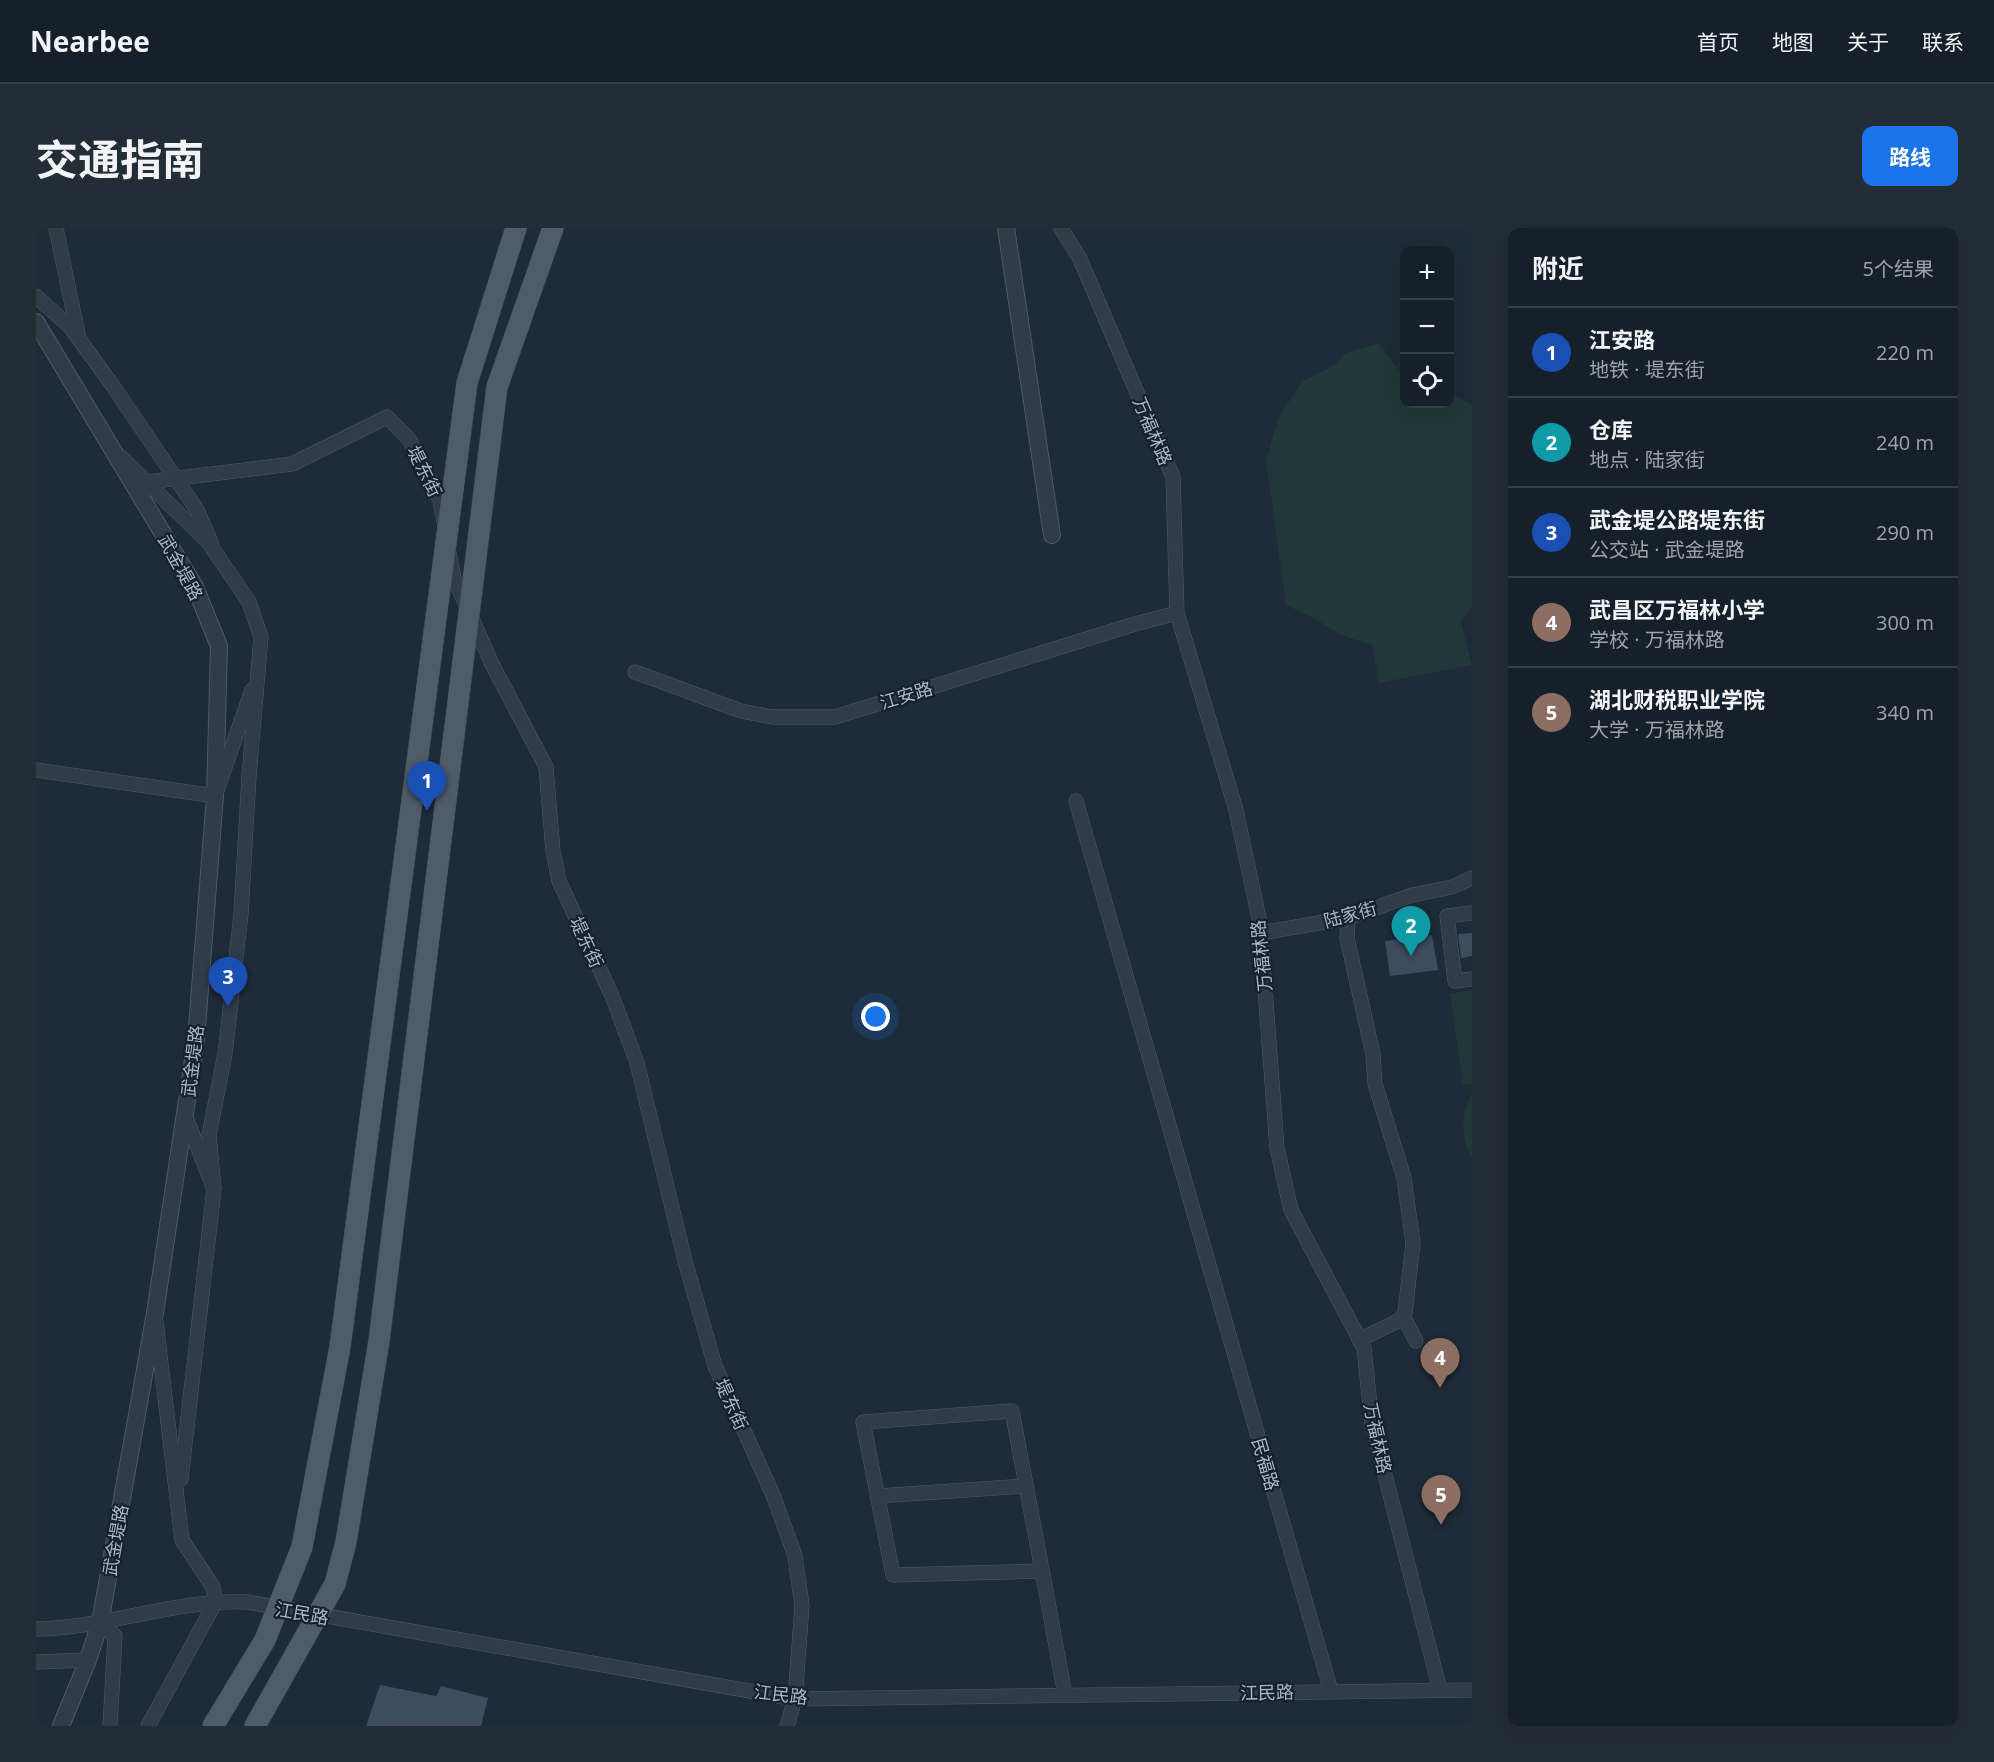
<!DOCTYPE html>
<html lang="zh">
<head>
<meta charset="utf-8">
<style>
  body { margin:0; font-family:"Open Sans","Noto Sans SC",sans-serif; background:#232d36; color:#f1f3f6 }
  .controls { position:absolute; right:18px; top:18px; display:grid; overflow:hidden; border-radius:12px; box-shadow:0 6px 24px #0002 }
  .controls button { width:54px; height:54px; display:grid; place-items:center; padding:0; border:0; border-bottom:2px solid #353e47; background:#16202a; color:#f1f3f6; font:30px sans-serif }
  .you { position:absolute; left:840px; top:789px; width:21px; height:21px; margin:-15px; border:4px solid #fff; border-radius:50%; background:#1a73e8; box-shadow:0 0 0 9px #1a73e833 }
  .badge { display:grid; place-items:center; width:39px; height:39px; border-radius:50%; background:#1a73e8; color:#fff; font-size:20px; font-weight:700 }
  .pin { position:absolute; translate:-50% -50px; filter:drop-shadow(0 2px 3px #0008) }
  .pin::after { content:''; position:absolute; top:32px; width:21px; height:18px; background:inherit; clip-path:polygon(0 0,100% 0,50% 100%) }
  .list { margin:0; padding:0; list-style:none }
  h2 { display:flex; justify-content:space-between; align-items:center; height:78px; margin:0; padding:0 24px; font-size:26px }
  h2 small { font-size:20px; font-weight:400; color:#9ea3a8 }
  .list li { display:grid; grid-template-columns:39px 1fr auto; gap:18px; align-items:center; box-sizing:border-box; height:90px; padding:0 24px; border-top:2px solid #353e47 }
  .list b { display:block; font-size:22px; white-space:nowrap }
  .list p { margin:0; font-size:20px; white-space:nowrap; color:#9ea3a8 }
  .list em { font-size:20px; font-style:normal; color:#9ea3a8 }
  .icon { flex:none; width:33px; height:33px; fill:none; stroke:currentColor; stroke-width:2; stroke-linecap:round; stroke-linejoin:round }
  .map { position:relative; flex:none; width:1436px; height:1498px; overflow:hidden; border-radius:12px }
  header { display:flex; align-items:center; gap:36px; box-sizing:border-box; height:84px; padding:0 30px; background:#16202a; border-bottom:2px solid #353e47 }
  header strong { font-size:28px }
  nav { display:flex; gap:33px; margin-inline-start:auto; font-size:21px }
  .intro { display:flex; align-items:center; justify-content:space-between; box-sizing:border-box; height:144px; padding:0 36px }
  h1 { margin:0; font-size:42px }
  .button { padding:15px 27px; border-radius:12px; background:#1a73e8; color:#fff; font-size:21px; font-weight:700 }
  main { display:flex; gap:36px; padding:0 36px }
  aside { flex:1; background:#16202a; border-radius:12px; box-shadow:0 6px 24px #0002 }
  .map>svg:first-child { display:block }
  .green { fill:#203839 }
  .building { fill:#3e4d5e }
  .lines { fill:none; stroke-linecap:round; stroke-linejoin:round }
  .minor-casing { stroke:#4f5a67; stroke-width:15 }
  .tertiary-casing { stroke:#4f5a67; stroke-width:18 }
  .primary-casing { stroke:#3b4552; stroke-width:22 }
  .minor { stroke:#313c49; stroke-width:14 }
  .tertiary { stroke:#313c49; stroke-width:16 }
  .primary { stroke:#4f5c69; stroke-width:21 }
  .labels { text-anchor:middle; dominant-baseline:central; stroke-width:4.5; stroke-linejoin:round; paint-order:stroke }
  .street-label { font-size:18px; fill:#abb7c6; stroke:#17212d }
</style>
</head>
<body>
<header>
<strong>Nearbee</strong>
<nav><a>首页</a><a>地图</a><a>关于</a><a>联系</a></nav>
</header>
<div class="intro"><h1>交通指南</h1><a class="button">路线</a></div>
<main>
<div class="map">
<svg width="1436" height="1498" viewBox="0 0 1436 1498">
  <rect width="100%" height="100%" fill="#1e2b38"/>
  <!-- green -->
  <g class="green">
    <path d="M1343 115 1364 143H1368V176H1414V158L1416 166 1436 177V379L1425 394 1436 437 1343 455 1336 417 1305 407 1279 391 1250 377 1230 232 1243 188 1267 153 1297 138 1310 125Z"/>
    <path d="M1436 762V856L1427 857 1414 766Z"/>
    <path d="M1436 865V929C1423 912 1426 882 1436 865Z"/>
  </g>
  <!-- building -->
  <g class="building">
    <path d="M1436 705V728L1425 730 1422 706Z"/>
    <path d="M1396 707 1402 742 1354 748 1349 713Z"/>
    <path d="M344 1457 400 1468 405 1458 452 1470 445 1498H330Z"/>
  </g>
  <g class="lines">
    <defs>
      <g id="minor">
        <path d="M20 0 42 106"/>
        <path d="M1025 0 1044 31 1137 249 1141 385 1200 582 1224 695 1241 920 1255 982 1328 1120 1336 1196 1404 1462"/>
        <path d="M0 68 35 100 77 158 161 282 175 314"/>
        <path d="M85 229 173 315 213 374 225 409 213 548 205 686 189 826 173 907 178 961"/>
        <path d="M111 254 256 236 351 189 373 211 404 272 408 294"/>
        <path d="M413 325 418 350 456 436 510 539 517 623 523 653 577 770 601 835 649 1033 679 1138 737 1267 759 1328 766 1378 759 1471 751 1498"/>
        <path d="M599 444 705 483 736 489H799L1099 396 1141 385"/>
        <path d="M0 542 179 568 216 462"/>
        <path d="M1040 573 1295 1463"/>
        <path d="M1436 685 1411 688 1419 753 1436 751"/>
        <path d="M1312 690 1311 710 1337 826 1339 856 1368 950 1377 1015 1369 1085 1364 1092 1323 1112"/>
        <path d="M1225 705 1312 690 1376 667 1416 659 1436 650"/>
        <path d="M1367 1088 1380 1113"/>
        <path d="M145 1251 178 961 149 887"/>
        <path d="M842 1268 990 1258"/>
        <path d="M1006 1343 857 1347 827 1194 976 1183C994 1278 1012 1372 1029 1467"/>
        <path d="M64 1395 79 1408 74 1498"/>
        <path d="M0 1401C71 1400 140 1371 211 1374L759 1471 1436 1462"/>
        <path d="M0 1434 52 1432"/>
        <path d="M112 1498 180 1373 177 1359 146 1312 120 1094"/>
      </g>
      <g id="tertiary">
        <path d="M970 0 1016 307"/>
        <path d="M0 94 159 359 183 418 179 568 160 812 119 1085 64 1395 52 1432 25 1498"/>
      </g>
      <g id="primary">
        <path d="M177 1498 229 1412 266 1319 304 1119 431 155 480 0"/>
        <path d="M219 1498 299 1356 310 1314 343 1113 461 159 517 0"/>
      </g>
    </defs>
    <!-- minor casing -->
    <use href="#minor" class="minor-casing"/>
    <!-- tertiary casing -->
    <use href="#tertiary" class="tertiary-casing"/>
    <!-- primary casing -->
    <use href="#primary" class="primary-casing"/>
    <!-- minor -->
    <use href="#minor" class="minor"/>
    <!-- tertiary -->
    <use href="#tertiary" class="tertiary"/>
    <!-- primary -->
    <use href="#primary" class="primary"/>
  </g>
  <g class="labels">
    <!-- street labels -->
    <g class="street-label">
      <text transform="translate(1117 203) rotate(67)">万福林路</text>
      <text transform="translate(389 243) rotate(64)">堤东街</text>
      <text transform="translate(145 339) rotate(61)">武金堤路</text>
      <text transform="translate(870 467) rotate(-17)">江安路</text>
      <text transform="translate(1314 686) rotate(-15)">陆家街</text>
      <text transform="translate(551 714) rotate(65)">堤东街</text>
      <text transform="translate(1225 728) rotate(-96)">万福林路</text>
      <text transform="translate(156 833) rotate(-83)">武金堤路</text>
      <text transform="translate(696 1176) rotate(66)">堤东街</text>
      <text transform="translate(1342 1210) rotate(78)">万福林路</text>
      <text transform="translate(1230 1236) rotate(74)">民福路</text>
      <text transform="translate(79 1312) rotate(-80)">武金堤路</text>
      <text transform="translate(266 1385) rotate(10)">江民路</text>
      <text transform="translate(1231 1464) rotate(-1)">江民路</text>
      <text transform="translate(745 1466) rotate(7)">江民路</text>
    </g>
  </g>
</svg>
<div class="controls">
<button>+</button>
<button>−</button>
<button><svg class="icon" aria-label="locate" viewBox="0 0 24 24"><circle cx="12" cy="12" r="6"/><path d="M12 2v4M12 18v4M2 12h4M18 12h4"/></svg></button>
</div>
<div class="you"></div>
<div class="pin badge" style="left:391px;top:583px;background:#1a4fb4">1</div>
<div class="pin badge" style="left:1375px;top:728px;background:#0f9aa8">2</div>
<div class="pin badge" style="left:192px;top:779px;background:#1a4fb4">3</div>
<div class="pin badge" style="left:1404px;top:1160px;background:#8d6e63">4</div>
<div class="pin badge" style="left:1405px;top:1297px;background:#8d6e63">5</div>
</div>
<aside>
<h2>附近<small>5个结果</small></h2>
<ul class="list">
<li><span class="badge" style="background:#1a4fb4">1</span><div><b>江安路</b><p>地铁 · 堤东街</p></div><em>220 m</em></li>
<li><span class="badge" style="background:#0f9aa8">2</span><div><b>仓库</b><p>地点 · 陆家街</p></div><em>240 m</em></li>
<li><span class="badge" style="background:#1a4fb4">3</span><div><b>武金堤公路堤东街</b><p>公交站 · 武金堤路</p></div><em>290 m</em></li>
<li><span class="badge" style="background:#8d6e63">4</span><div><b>武昌区万福林小学</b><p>学校 · 万福林路</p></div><em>300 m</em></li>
<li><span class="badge" style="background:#8d6e63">5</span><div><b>湖北财税职业学院</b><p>大学 · 万福林路</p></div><em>340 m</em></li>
</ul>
</aside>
</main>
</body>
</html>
